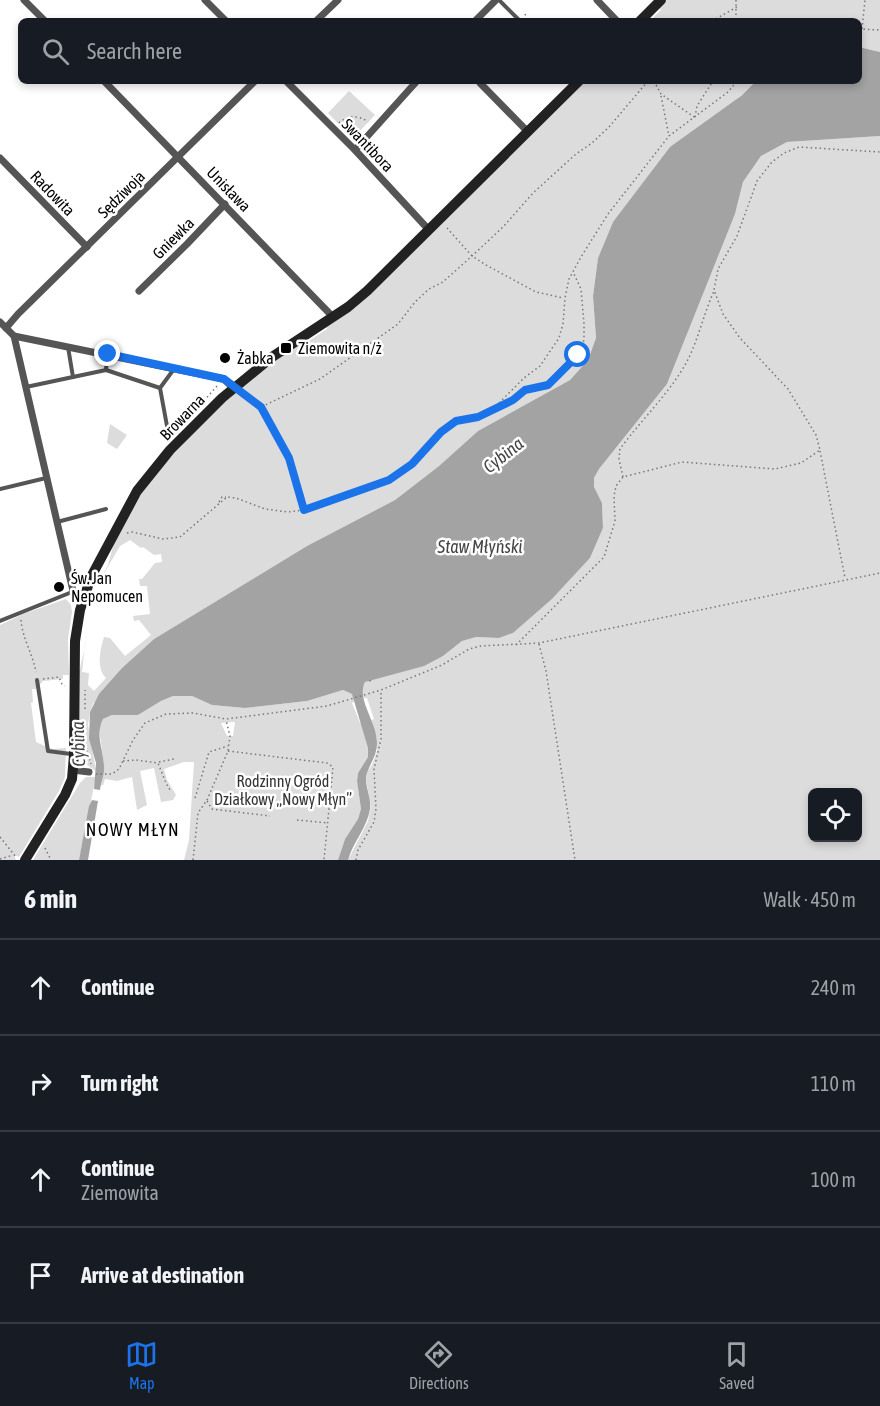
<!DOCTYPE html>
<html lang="en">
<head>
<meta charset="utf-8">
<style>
  body { margin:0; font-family:"Asap Condensed",sans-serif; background:#242831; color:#f1f3f6 }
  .controls { position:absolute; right:18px; bottom:18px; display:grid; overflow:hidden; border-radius:9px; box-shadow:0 3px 9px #0003 }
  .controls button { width:54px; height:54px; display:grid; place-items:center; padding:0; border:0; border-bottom:2px solid #363941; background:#171b24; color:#f1f3f6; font:30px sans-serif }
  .stop { position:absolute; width:18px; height:18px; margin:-14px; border:4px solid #1a73e8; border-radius:50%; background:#fff }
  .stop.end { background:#1a73e8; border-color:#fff; box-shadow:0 2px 6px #0008 }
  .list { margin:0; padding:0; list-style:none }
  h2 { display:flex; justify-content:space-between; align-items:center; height:78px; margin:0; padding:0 24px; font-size:26px }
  h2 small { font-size:20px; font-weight:400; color:#9ea1a6 }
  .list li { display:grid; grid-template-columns:39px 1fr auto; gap:18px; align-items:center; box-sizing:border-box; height:96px; padding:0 24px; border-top:2px solid #363941 }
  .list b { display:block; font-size:22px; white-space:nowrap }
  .list p { margin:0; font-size:20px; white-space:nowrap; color:#9ea1a6 }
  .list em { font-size:20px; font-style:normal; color:#9ea1a6 }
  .icon { flex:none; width:33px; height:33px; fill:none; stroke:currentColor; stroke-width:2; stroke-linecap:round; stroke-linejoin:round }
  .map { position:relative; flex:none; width:880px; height:860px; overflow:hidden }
  .search { position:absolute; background:#171b24; box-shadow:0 3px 9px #0003; left:18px; right:18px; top:18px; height:66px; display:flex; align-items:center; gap:15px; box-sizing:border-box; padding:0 21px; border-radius:9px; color:#9ea1a6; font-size:22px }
  .sheet { height:462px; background:#171b24 }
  nav { display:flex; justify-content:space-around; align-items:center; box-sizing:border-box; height:84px; border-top:2px solid #363941; background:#171b24; font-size:16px; color:#9ea1a6 }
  nav a { display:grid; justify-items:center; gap:3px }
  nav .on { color:#1a73e8 }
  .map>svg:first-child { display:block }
  .green { fill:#dcdcdc; fill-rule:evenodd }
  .water { fill:#a3a3a3 }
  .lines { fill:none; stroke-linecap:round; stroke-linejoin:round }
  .path { stroke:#777; stroke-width:1.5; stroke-dasharray:1.5 3; stroke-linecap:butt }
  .lane { stroke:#555; stroke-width:4 }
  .street { stroke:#555; stroke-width:7 }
  .secondary { stroke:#222; stroke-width:10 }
  .route { stroke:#1a73e8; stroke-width:8 }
  .poi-dot { fill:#000; stroke:#fff; stroke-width:2 }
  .labels { text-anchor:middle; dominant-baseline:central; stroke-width:5; stroke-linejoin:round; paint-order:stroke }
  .street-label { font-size:16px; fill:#000; stroke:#fff }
  .poi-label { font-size:16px; fill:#000; stroke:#fff; text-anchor:start }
  .park-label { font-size:16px; fill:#333; stroke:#fff }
  .water-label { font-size:18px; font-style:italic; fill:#444; stroke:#fff }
  .neighbourhood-label { font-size:18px; letter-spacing:1.5px; fill:#000; stroke:#fff }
</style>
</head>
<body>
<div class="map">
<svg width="880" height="860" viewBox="0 0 880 860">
  <rect width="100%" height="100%" fill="#fff"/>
  <!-- green -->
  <g class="green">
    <path d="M667 0H880V52L859 47V21H650L661 10 659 7Z"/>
    <path d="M586 81H756L613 222 598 258 593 296 596 338 588 360 570 380 478 431 439 466 395 500 307 546 154 639 122 668 93 704 90 712 88 725 96 771C85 765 82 760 79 748V672L85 647 87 626 82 672 89 673 88 685 94 691 106 678C96 668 100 650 104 637L110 638 125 656 151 635 139 620 134 621 133 616 150 614 147 586H140L139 579H142L155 563 162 562 161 554 154 555 143 547 141 548 130 540 120 546 98 584 108 565 114 542 140 495 156 473 214 411 255 375 299 344 301 346 327 329 326 326 373 292Z"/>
    <path d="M349 91 375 115 356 135H349L328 113Z"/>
    <path d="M880 136V860H348L368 821 371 806 366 780 367 772 372 765 377 751V739L371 720 374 719 367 698H364L361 691 365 682 443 656 462 641 475 637 499 638 513 633 552 599 590 558 603 528 602 503 594 488V478L599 469 667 384 735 214 743 182 761 156 787 142ZM812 792H858V838H812Z"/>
    <path d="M110 424 127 435 117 449 107 443Z"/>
    <path d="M66 599 71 605 72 612 68 639 69 675H63V679L43 681 36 689H32L33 702 31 703 36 742 52 749 66 748 65 777 59 791 19 857 14 855 16 860H0V625L23 614Z"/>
    <path d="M343 690 352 694 355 701 352 703 360 723H362L368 748V757L358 773 357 781 361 809 358 819 345 839 338 860H184L189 840 194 762H184L164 769 167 780 176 795 173 800 161 802 154 768 140 771 147 805 137 810 132 777 117 781 105 779 103 785H101L104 766 99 728 103 719 112 715H138L161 701 173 696H192L212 705 245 708 307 701ZM235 722 233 736H227L221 723Z"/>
    <path d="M86 777H95V781L79 860H33L80 783Z"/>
  </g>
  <!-- water -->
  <g class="water">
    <path d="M859 47 880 52V136L787 142 761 156 743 182 735 214 667 384 599 469 594 478V487L602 503 603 528 590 558 552 599 513 633 499 638 476 637 462 641 443 656 424 666 365 682C356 699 377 722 377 743 377 755 371 762 367 773 363 784 372 797 370 809 367 828 353 842 348 860H338L345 839 358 819 361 809 357 781 358 773 368 757V748L352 694 343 690 307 701 245 708 212 705 192 696H173L161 701 138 715H112L103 719C95 735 103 748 104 766 105 773 101 782 100 790L94 789 96 763 89 739 90 712 99 694 122 668 154 639 307 546 395 500 439 466 478 431 570 380 588 360 596 338 593 296 598 258 613 222 670 147 741 96 756 81H859Z"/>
    <path d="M92 800 98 801 88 860H79L89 806Z"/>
  </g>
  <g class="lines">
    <!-- path -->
    <g class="path">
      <path d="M736 0V21"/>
      <path d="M525 14 526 16"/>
      <path d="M712 21 737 7"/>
      <path d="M859 29 880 30"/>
      <path d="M862 29 865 0"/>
      <path d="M654 81 661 94 694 117"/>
      <path d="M661 96 669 136"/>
      <path d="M695 117 697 106 713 81"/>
      <path d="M339 123C347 115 359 115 368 122"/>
      <path d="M447 228 472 256 486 265 536 292 563 298"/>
      <path d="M243 395 261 407 320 379 398 324 415 302 429 289 443 282 472 256 503 227 533 193 576 154 592 143 609 127 648 81"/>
      <path d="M201 404 218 385"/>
      <path d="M262 408 289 458 304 510"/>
      <path d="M494 409 513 400 525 390 548 385 578 355 584 340V324L581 289 574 274"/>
      <path d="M820 451 845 578"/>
      <path d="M623 477 619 459 620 449C641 420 667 396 685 365 698 342 703 315 714 291"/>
      <path d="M219 502 222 497H226"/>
      <path d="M127 533 132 532 163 539 180 537 227 497 236 498 265 509 288 512 304 510 389 480 412 464 441 432 456 421 478 417 493 409 524 378 540 366 559 338 563 324 565 298 569 279 581 257 608 214 669 136 728 92 737 81"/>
      <path d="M21 620C22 637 33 655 36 672"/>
      <path d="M539 644 546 671 575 860"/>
      <path d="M516 645 604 557 615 521 614 496 616 486 623 477 682 462 775 469 801 463 820 450 816 435 788 389 740 338 723 314 714 290 718 269 737 236 757 181 772 162 784 153 799 147 880 152"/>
      <path d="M43 679 59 677 62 684 65 686"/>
      <path d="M370 680V682"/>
      <path d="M85 709V690"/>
      <path d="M85 746 91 764"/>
      <path d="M228 751 327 763 333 767 324 860"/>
      <path d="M123 761 136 760 158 763 166 783 171 792"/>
      <path d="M159 762 174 759"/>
      <path d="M96 774H112L119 769 133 740 145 723 166 714 193 713 226 719 327 706 381 690 442 665 469 649 481 646 539 643 880 573"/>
      <path d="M195 798 209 752 228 746"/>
      <path d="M207 801 212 809 270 816"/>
      <path d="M297 820 328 823"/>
      <path d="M0 837 16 857"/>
      <path d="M45 848 51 860"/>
      <path d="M0 859 13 855"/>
      <path d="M193 860 198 813 207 800 228 751 230 736 226 720"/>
      <path d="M356 860 358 850 374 822 376 809 374 769 381 739V690"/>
    </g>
    <!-- lane -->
    <g class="lane">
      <path d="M499 0 520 21"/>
      <path d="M106 370 160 388 174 369"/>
      <path d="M73 377 106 370 107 356"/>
      <path d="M26 387 73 377 68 347"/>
      <path d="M160 388 167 426"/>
      <path d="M0 489 46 478"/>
      <path d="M57 522 106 509"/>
      <path d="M0 621 72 592"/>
      <path d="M37 680 48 751 71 754"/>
    </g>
    <!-- street -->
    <g class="street">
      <path d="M24 0 45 21"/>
      <path d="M205 0 226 21"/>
      <path d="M597 0 617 21"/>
      <path d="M316 21 338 0"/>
      <path d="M475 21 496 0"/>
      <path d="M104 81 333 317"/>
      <path d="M286 81 355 150 429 230"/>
      <path d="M480 83 528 132"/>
      <path d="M355 150 417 81"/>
      <path d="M0 158 87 247"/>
      <path d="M139 291 187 244 225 204"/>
      <path d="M0 322 14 336 224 379 233 388"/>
      <path d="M6 328 18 314 255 81"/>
      <path d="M14 336 73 591 82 601"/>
      <path d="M73 770 89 772"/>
    </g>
    <!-- secondary -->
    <g class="secondary">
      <path d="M640 21 661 0"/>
      <path d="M25 860 65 795 72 779 74 755 75 641 80 610 91 577 137 491 170 450 222 398 272 357 348 307 367 291 579 81"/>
    </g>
  </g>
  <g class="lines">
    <!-- route -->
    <path class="route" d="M108 354 224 379 261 407 289 458 304 510 389 480 412 464 441 432 456 421 478 417 513 400 525 390 548 385 578 355"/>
  </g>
  <!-- markers -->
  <g class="poi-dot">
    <rect x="280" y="342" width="12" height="12" rx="3"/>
    <circle cx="225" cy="358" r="6"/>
    <circle cx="59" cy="587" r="6"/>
  </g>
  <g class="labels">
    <!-- street labels -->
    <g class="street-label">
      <text transform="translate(368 145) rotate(46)">Swantibora</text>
      <text transform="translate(229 189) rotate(46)">Unisława</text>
      <text transform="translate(53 193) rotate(46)">Radowita</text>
      <text transform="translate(121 194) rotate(-45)">Sędziwoja</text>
      <text transform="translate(173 238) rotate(-45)">Gniewka</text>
      <text transform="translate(182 417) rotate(-46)">Browarna</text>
    </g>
    <!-- poi labels -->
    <g class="poi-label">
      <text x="298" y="348">Ziemowita n/ż</text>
      <text x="237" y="358">Żabka</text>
      <text x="71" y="578">Św. Jan<tspan x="71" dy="18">Nepomucen</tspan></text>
    </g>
    <!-- park labels -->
    <g class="park-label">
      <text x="283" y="781">Rodzinny Ogród<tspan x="283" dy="18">Działkowy „Nowy Młyn”</tspan></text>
    </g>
    <!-- water labels -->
    <g class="water-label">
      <text transform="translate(503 455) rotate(-38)">Cybina</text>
      <text x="480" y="546">Staw Młyński</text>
      <text transform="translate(78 744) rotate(-92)">Cybina</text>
    </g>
    <!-- neighbourhood labels -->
    <g class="neighbourhood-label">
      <text x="133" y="829">NOWY MŁYN</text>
    </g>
  </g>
</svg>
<div class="controls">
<button><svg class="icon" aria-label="locate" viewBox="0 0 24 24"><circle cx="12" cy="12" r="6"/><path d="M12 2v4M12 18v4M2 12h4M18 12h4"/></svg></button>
</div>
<div class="stop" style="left:578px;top:355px"></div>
<div class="stop end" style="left:108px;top:354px"></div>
<div class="search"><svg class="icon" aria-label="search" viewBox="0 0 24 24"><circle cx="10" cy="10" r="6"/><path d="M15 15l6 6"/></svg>Search here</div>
</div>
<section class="sheet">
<h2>6 min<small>Walk · 450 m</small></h2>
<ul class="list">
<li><svg class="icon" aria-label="ahead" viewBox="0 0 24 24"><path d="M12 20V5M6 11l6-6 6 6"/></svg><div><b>Continue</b></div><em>240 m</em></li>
<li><svg class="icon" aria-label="right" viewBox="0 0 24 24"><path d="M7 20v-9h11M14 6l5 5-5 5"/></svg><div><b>Turn right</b></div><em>110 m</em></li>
<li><svg class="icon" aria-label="ahead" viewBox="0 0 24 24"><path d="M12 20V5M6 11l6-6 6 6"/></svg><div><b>Continue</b><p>Ziemowita</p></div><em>100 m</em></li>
<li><svg class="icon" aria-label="arrive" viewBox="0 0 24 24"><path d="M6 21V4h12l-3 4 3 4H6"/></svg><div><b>Arrive at destination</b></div></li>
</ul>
</section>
<nav>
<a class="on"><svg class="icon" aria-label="map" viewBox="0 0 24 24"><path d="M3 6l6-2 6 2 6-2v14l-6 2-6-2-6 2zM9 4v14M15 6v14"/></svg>Map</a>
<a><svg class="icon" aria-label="directions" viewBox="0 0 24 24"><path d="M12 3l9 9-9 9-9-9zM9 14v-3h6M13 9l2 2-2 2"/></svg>Directions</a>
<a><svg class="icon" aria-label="saved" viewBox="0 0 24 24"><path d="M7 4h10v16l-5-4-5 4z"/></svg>Saved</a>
</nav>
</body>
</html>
